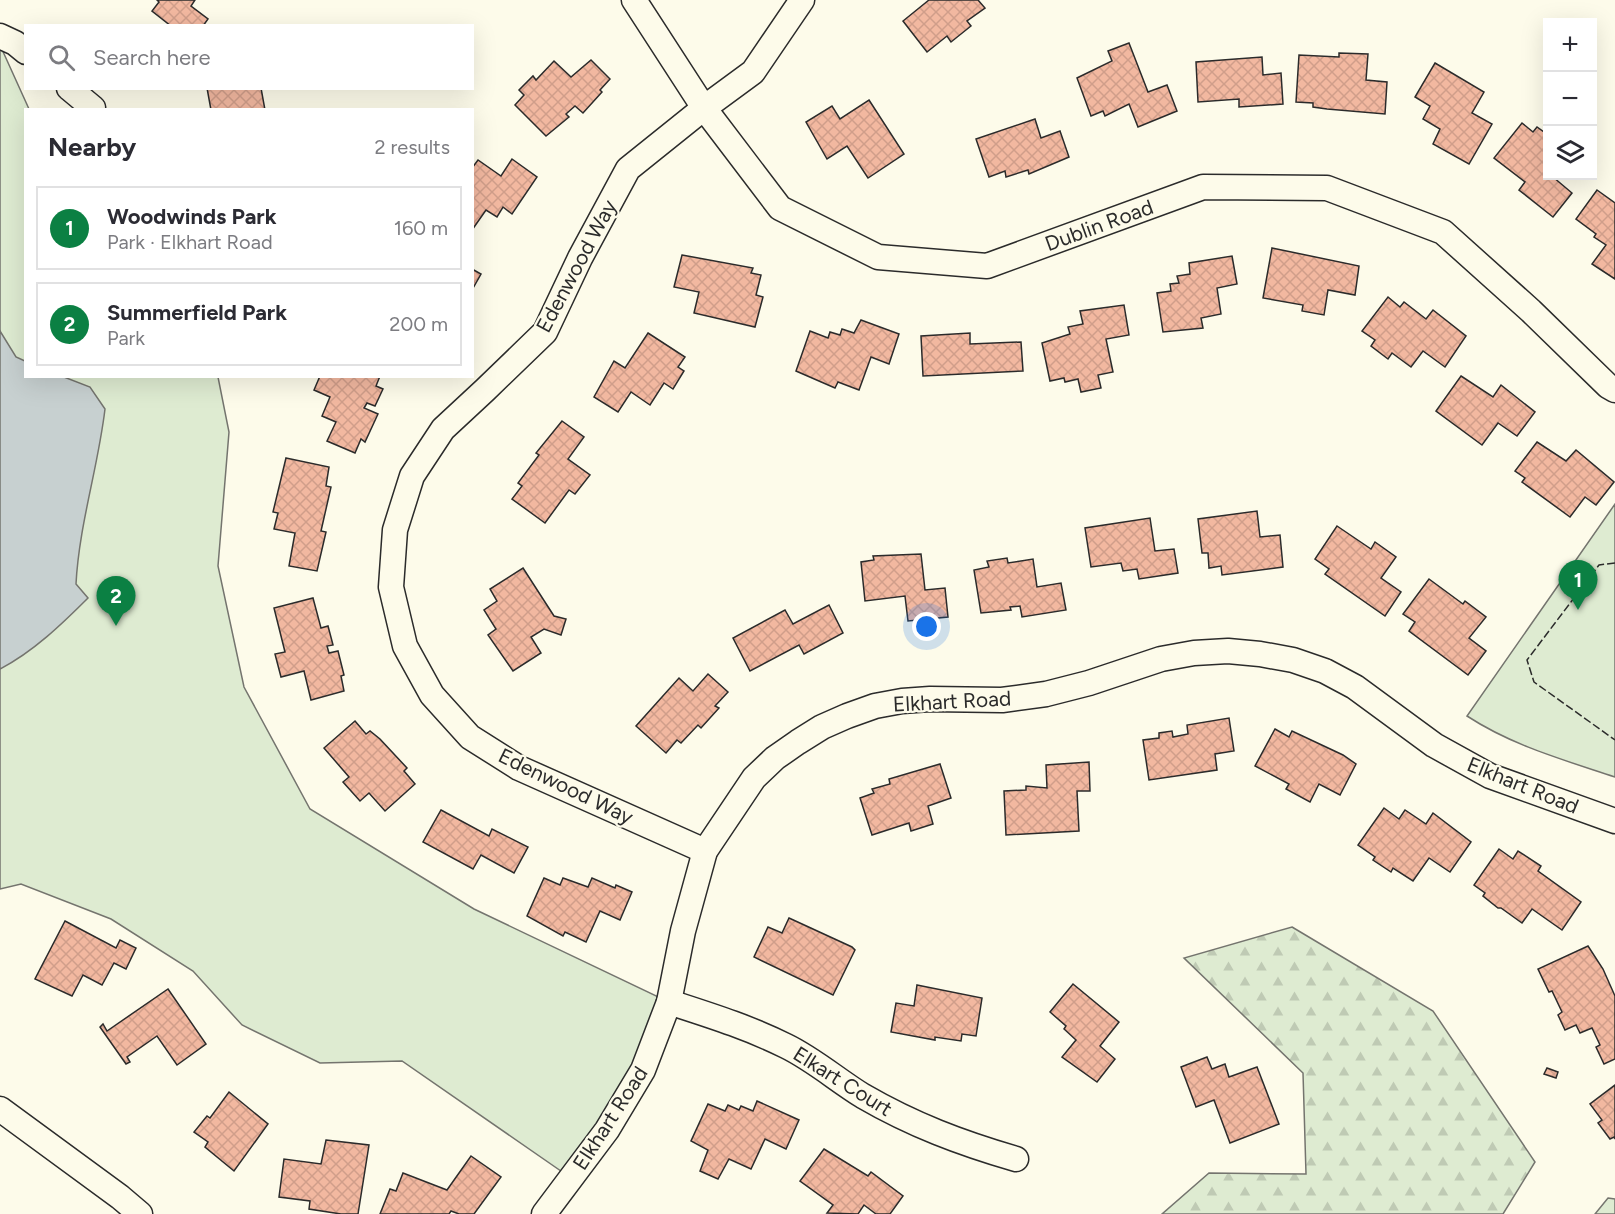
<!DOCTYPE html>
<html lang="en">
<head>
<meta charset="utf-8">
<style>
  body { margin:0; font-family:Figtree,sans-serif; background:#f7f7f7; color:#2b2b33 }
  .controls { position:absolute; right:18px; top:18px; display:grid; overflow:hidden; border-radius:0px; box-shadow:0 6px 24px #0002 }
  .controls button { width:54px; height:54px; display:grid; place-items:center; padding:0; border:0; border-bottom:2px solid #e1e1e2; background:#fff; color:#2b2b33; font:30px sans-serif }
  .you { position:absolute; left:927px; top:627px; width:21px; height:21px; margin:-15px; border:4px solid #fff; border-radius:50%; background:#1a73e8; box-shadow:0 0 0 9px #1a73e833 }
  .badge { display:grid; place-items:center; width:39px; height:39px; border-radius:50%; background:#0b8043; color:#fff; font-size:20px; font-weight:700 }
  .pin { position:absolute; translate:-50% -50px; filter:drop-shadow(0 2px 3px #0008) }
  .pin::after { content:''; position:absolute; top:32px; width:21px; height:18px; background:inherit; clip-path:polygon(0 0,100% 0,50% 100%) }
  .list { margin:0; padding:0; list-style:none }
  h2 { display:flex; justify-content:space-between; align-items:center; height:78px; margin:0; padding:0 24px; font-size:26px }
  h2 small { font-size:20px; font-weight:400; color:#7c7c81 }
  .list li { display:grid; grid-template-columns:39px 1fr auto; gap:18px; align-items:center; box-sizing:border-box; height:84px; margin:0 12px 12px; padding:0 12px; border:2px solid #e1e1e2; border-radius:0px }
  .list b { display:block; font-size:22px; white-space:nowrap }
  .list p { margin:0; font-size:20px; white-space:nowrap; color:#7c7c81 }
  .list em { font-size:20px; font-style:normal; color:#7c7c81 }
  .icon { flex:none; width:33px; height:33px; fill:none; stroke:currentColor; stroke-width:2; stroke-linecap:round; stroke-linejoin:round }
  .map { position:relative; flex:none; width:1615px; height:1214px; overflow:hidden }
  .search { position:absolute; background:#fff; box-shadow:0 6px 24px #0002; left:24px; top:24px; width:450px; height:66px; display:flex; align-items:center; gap:15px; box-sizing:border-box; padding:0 21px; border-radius:0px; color:#7c7c81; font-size:22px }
  .panel { position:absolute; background:#fff; box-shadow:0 6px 24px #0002; left:24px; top:108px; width:450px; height:270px; border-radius:0px }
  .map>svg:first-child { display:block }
  .forest { fill:url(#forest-firs); stroke:#74746e; stroke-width:1.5 }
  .green { fill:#deebd1; stroke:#74746e; stroke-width:1.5 }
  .water { fill:#c7d0d0; stroke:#74746e; stroke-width:1.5 }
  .building { fill:url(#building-cross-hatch); stroke:#2b2b2b; stroke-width:1.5 }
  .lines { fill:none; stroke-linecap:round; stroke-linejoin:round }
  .street-casing { stroke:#2b2b2b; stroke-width:27 }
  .street { stroke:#fdfbea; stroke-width:24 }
  .fence { stroke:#2b2b2b; stroke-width:1.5; stroke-dasharray:8 3; stroke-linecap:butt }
  .labels { text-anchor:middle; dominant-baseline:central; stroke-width:4.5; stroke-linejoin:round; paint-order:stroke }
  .street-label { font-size:21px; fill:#2b2b2b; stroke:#fdfbea }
</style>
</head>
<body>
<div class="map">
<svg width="1615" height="1214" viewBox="0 0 1615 1214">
  <defs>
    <pattern id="forest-firs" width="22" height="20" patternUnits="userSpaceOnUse" patternTransform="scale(1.5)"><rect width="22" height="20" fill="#deebd1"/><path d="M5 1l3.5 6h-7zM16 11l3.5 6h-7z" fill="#bfcab4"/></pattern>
    <pattern id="building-cross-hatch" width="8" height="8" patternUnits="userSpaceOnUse" patternTransform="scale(1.5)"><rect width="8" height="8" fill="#f2b8a0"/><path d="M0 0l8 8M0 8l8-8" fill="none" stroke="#d09e8a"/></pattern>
  </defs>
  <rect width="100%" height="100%" fill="#fdfbea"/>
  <!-- forest -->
  <g class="forest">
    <path d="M1292 927 1433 1011 1535 1162 1503 1214H1162L1209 1173 1306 1174 1303 1073 1184 958Z"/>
    <path d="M1608 1198 1615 1199V1214H1595Z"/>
  </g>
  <!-- green -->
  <g class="green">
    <path d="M0 45 29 109 26 110V376L218 377 229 432 218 566 244 687 310 809 474 909 669 1002 571 1178 402 1061 320 1063 242 1025 193 971 111 919 21 884 0 889Z"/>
    <path d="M1615 504V777C1564 760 1513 746 1467 716Z"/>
  </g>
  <!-- water -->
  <path class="water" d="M0 331 16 357 25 361 26 376 64 377 90 387 105 409C98 468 79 525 76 584L88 598C62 624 33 652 0 669Z"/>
  <!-- building -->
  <g class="building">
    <path d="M157 0H195L191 6 208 19 203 26H171L152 11 159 2Z"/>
    <path d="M929 0H978L985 8 967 21 971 26 951 42 947 36 927 52 903 21Z"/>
    <path d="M1129 43 1148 92 1167 85 1177 111 1138 127 1129 104 1105 116 1103 111 1091 116 1077 78 1112 61 1108 51Z"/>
    <path d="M1339 53 1368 54 1366 80 1387 82 1385 114 1327 109 1313 107V103L1296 102 1299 55 1339 57Z"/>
    <path d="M1262 57 1263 75 1281 73 1283 104 1239 107V99L1198 102 1196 62Z"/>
    <path d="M591 60 610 79 600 90 602 92 583 113 575 106 566 114 569 117 546 136 515 105 524 95 519 90 533 76 536 80 554 61 571 77Z"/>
    <path d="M1435 63 1484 92 1472 113 1492 124 1469 164 1433 144 1440 129 1423 119 1430 106 1415 97Z"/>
    <path d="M207 88H261L265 110H211Z"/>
    <path d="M869 100 904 154 868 178 847 146 827 159 806 122 832 106 840 119Z"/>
    <path d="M1035 119 1041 138 1060 131 1069 157 1029 174 1028 170 1006 177 1005 171 989 177 976 139Z"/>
    <path d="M1522 123 1533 132 1537 127 1548 135V176H1554L1553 177 1572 193 1553 217 1519 190 1525 182 1494 158Z"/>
    <path d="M512 159 537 177 512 214 503 207 497 217 486 210 472 230V168L478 160 501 176Z"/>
    <path d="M1597 190 1615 203V279L1592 264 1606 245 1594 237 1596 234 1576 219Z"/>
    <path d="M1272 248 1359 266 1355 295 1328 290 1324 315 1302 311 1303 305 1263 298Z"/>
    <path d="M682 255 753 268 751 273 761 275 756 295 763 297 755 327 694 313 699 292 674 287Z"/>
    <path d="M1232 256 1237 284 1217 288 1221 314 1201 318 1203 328 1163 332 1157 293 1171 291 1170 284 1179 283 1177 276 1190 274 1189 263Z"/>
    <path d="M472 269 481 274 472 290Z"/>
    <path d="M1388 297 1400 307 1404 302 1426 319 1433 310 1466 336 1445 367 1423 351 1411 367 1392 353 1388 359 1371 346 1375 340 1362 331Z"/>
    <path d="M1124 305 1129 335 1106 339 1113 372 1098 375 1101 388 1081 392 1078 379 1065 382 1064 378 1050 381 1042 343 1070 334 1068 327 1083 324 1080 311Z"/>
    <path d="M861 320 899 334 889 364 871 357 859 390 838 382 835 388 796 371 810 331 828 338 830 332 840 335 842 329 854 333Z"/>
    <path d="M648 333 685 357 678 367 684 371 673 389 664 383 650 405 631 392 618 412 594 397 614 361 625 368Z"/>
    <path d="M970 333V344L1021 342 1023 371 923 376 921 336Z"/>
    <path d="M320 376H380L376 386 383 389 375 406 367 403 364 408 378 414 365 442 361 439 355 453 327 441 336 422 322 416 330 397 314 390Z"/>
    <path d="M1461 376 1493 397 1501 385 1535 412 1517 436 1498 423 1482 445 1436 411Z"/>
    <path d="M562 421 584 437 568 459 590 475 575 494 569 490 545 523 512 499 522 486 518 483 539 455 536 453Z"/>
    <path d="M1537 442 1566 461 1576 450 1614 482 1596 505 1585 497 1570 517 1522 482 1525 478 1515 471Z"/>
    <path d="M286 458 329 467 326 486 331 487 321 531 326 532 317 571 289 566 295 533 274 529 278 513 273 512Z"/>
    <path d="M1257 511 1260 537 1280 535 1283 567 1222 575 1221 566 1209 568 1208 553H1202L1198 519Z"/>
    <path d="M1150 518 1155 551 1174 549 1178 573 1139 579 1137 569 1123 571 1121 563 1091 567 1085 528Z"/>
    <path d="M1337 526 1371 549 1375 542 1396 557 1381 578 1401 592 1385 616 1325 574 1329 569 1315 559Z"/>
    <path d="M921 554 925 590 945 588 948 617 908 621 905 596 865 601 861 562 874 560 873 556Z"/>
    <path d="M1007 558 1008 563 1033 559 1037 587 1061 583 1066 610 1022 617 1020 606 1010 607 1011 610 981 613 974 570 989 567 987 561Z"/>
    <path d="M523 568 554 616 566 619 561 635 544 629 531 637 541 653 513 671 488 635 496 629 484 610 497 601 490 589Z"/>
    <path d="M1429 579 1463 604 1465 601 1486 617 1469 638 1486 651 1468 675 1409 631 1415 622 1403 614Z"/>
    <path d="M313 598 321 628 328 626 333 645 327 646 329 653 338 651 344 675 341 676 344 691 311 700 304 671 281 677 275 654 285 652 274 608Z"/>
    <path d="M829 605 843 633 804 654 799 645 750 671 733 638 785 610 793 624Z"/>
    <path d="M708 674 728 692 715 706 719 708 701 728 698 725 681 743 677 740 666 753 636 726 679 678 693 691Z"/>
    <path d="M1229 718 1234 751 1215 754 1217 770 1149 780 1143 740 1159 738V733L1172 731 1173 737 1188 734 1187 725Z"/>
    <path d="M355 721 366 734 370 731 380 739 407 768 404 771 415 784 385 811 369 793 360 801 343 782 349 777 324 748Z"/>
    <path d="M1275 729 1289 737 1292 731 1343 755 1356 764 1340 795 1319 784 1310 802 1286 789 1289 784 1255 766Z"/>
    <path d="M1089 762 1090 791H1077L1079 831 1006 835 1004 791 1026 790V786L1047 788 1046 765Z"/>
    <path d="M940 764 951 798 928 806 933 824 911 831 909 823 872 835 860 798 874 793 872 789 890 784 889 779Z"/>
    <path d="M1384 808 1399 819 1405 810 1426 824 1433 813 1471 842 1450 872 1429 858 1413 881 1393 868 1391 872 1373 860 1375 857 1358 845Z"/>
    <path d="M441 810 489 836 492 829 528 847 514 873 481 855 473 869 423 842Z"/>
    <path d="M1499 849 1513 859 1518 851 1541 866 1538 871 1581 902 1562 930 1532 909 1522 923 1501 908H1498L1483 896 1485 893 1474 885Z"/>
    <path d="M544 878 560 885 563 878 588 887 592 878 615 888 616 885 632 892 620 920 600 911 586 942 565 932 563 936 527 916Z"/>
    <path d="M789 918 852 947 855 950 833 995 754 957 768 927 782 933Z"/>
    <path d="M65 921 116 948 120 940 136 948 126 969 114 963 102 985 83 975 72 996 35 979Z"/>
    <path d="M1588 946 1603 969 1615 996V1059L1604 1064 1596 1047 1600 1045 1592 1028 1580 1033 1576 1025 1565 1030 1558 1015 1562 1012 1552 991 1549 992 1538 969Z"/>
    <path d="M1073 984 1119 1022 1100 1046 1115 1059 1097 1082 1062 1057 1076 1040 1064 1029 1066 1026 1050 1012Z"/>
    <path d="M917 985 982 998 976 1036 962 1034 961 1041 935 1037V1040L891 1032 896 1003 914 1006Z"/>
    <path d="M168 989 206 1044 177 1065 157 1036 127 1057 130 1062 126 1064 100 1027 103 1024 107 1031Z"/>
    <path d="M1207 1057 1212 1069 1225 1064 1229 1077 1257 1067 1279 1124 1230 1143 1214 1100 1196 1107 1181 1067Z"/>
    <path d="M1547 1068 1558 1072 1556 1078 1544 1074Z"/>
    <path d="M1615 1085V1139L1614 1137 1610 1139 1598 1123 1602 1120 1590 1104Z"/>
    <path d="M229 1092 268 1124 234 1171 205 1147 208 1142 194 1132 207 1116 210 1118Z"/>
    <path d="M757 1101 799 1120 786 1149 765 1139 751 1169 729 1159 718 1179 700 1171 708 1150 691 1141 708 1104 725 1111 728 1105 739 1110 741 1106 753 1111Z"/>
    <path d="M326 1140 369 1145 358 1214H341L309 1209 310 1201 279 1197 284 1159 321 1164Z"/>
    <path d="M824 1149 868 1176 871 1172 903 1196 890 1214H876L864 1205 858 1214 827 1213 833 1205 800 1181Z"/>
    <path d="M471 1156 501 1177 474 1214H459L451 1211 449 1214H380L390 1189 396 1191 403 1173 447 1190Z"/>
  </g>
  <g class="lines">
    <defs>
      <g id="street">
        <path d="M634 0 704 108 780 208 878 257 987 266 1203 187 1327 188 1443 232 1531 311 1608 386 1615 390"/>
        <path d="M0 36 15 43 26 52"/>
        <path d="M69 88 93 108"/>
        <path d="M705 851 519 768 470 737 432 695 405 646 391 587 395 530 412 476 443 429 485 390 545 332 580 258 628 169 704 108 753 72 802 0"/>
        <path d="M669 1002C709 1015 748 1027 786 1046 813 1059 837 1080 863 1096 913 1125 961 1143 1016 1159"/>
        <path d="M0 1109 120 1197 140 1214"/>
        <path d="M544 1214 607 1130 643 1070 669 1002 683 931 705 851 754 778 775 758 798 742 822 727 847 716 875 706 902 701 930 699 1002 700 1046 694 1089 683 1161 659 1194 653 1228 651 1260 654 1293 660 1325 671 1355 687 1434 745 1490 776 1615 821"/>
      </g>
    </defs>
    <!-- street casing -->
    <use href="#street" class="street-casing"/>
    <!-- street -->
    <use href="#street" class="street"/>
    <!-- fence -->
    <path class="fence" d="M1615 563 1599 565 1527 660 1534 682 1615 740"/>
  </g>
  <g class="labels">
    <!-- street labels -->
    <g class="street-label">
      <text transform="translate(1099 225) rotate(-20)">Dublin Road</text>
      <text transform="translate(576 266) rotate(-62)">Edenwood Way</text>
      <text transform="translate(952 701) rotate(-3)">Elkhart Road</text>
      <text transform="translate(1523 785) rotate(22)">Elkhart Road</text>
      <text transform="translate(566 786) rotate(26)">Edenwood Way</text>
      <text transform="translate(843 1081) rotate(32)">Elkart Court</text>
      <text transform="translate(610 1118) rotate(-57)">Elkhart Road</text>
    </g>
  </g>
</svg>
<div class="controls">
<button>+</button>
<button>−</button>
<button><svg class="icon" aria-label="layers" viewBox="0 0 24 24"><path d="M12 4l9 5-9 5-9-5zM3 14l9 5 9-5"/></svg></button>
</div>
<div class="you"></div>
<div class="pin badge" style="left:1578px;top:610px">1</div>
<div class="pin badge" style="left:116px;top:626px">2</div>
<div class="search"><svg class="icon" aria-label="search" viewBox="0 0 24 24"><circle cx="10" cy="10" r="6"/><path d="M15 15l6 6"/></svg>Search here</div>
<section class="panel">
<h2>Nearby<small>2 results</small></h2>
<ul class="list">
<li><span class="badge">1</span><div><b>Woodwinds Park</b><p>Park · Elkhart Road</p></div><em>160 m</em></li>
<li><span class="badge">2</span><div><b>Summerfield Park</b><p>Park</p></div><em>200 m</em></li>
</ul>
</section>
</div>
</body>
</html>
